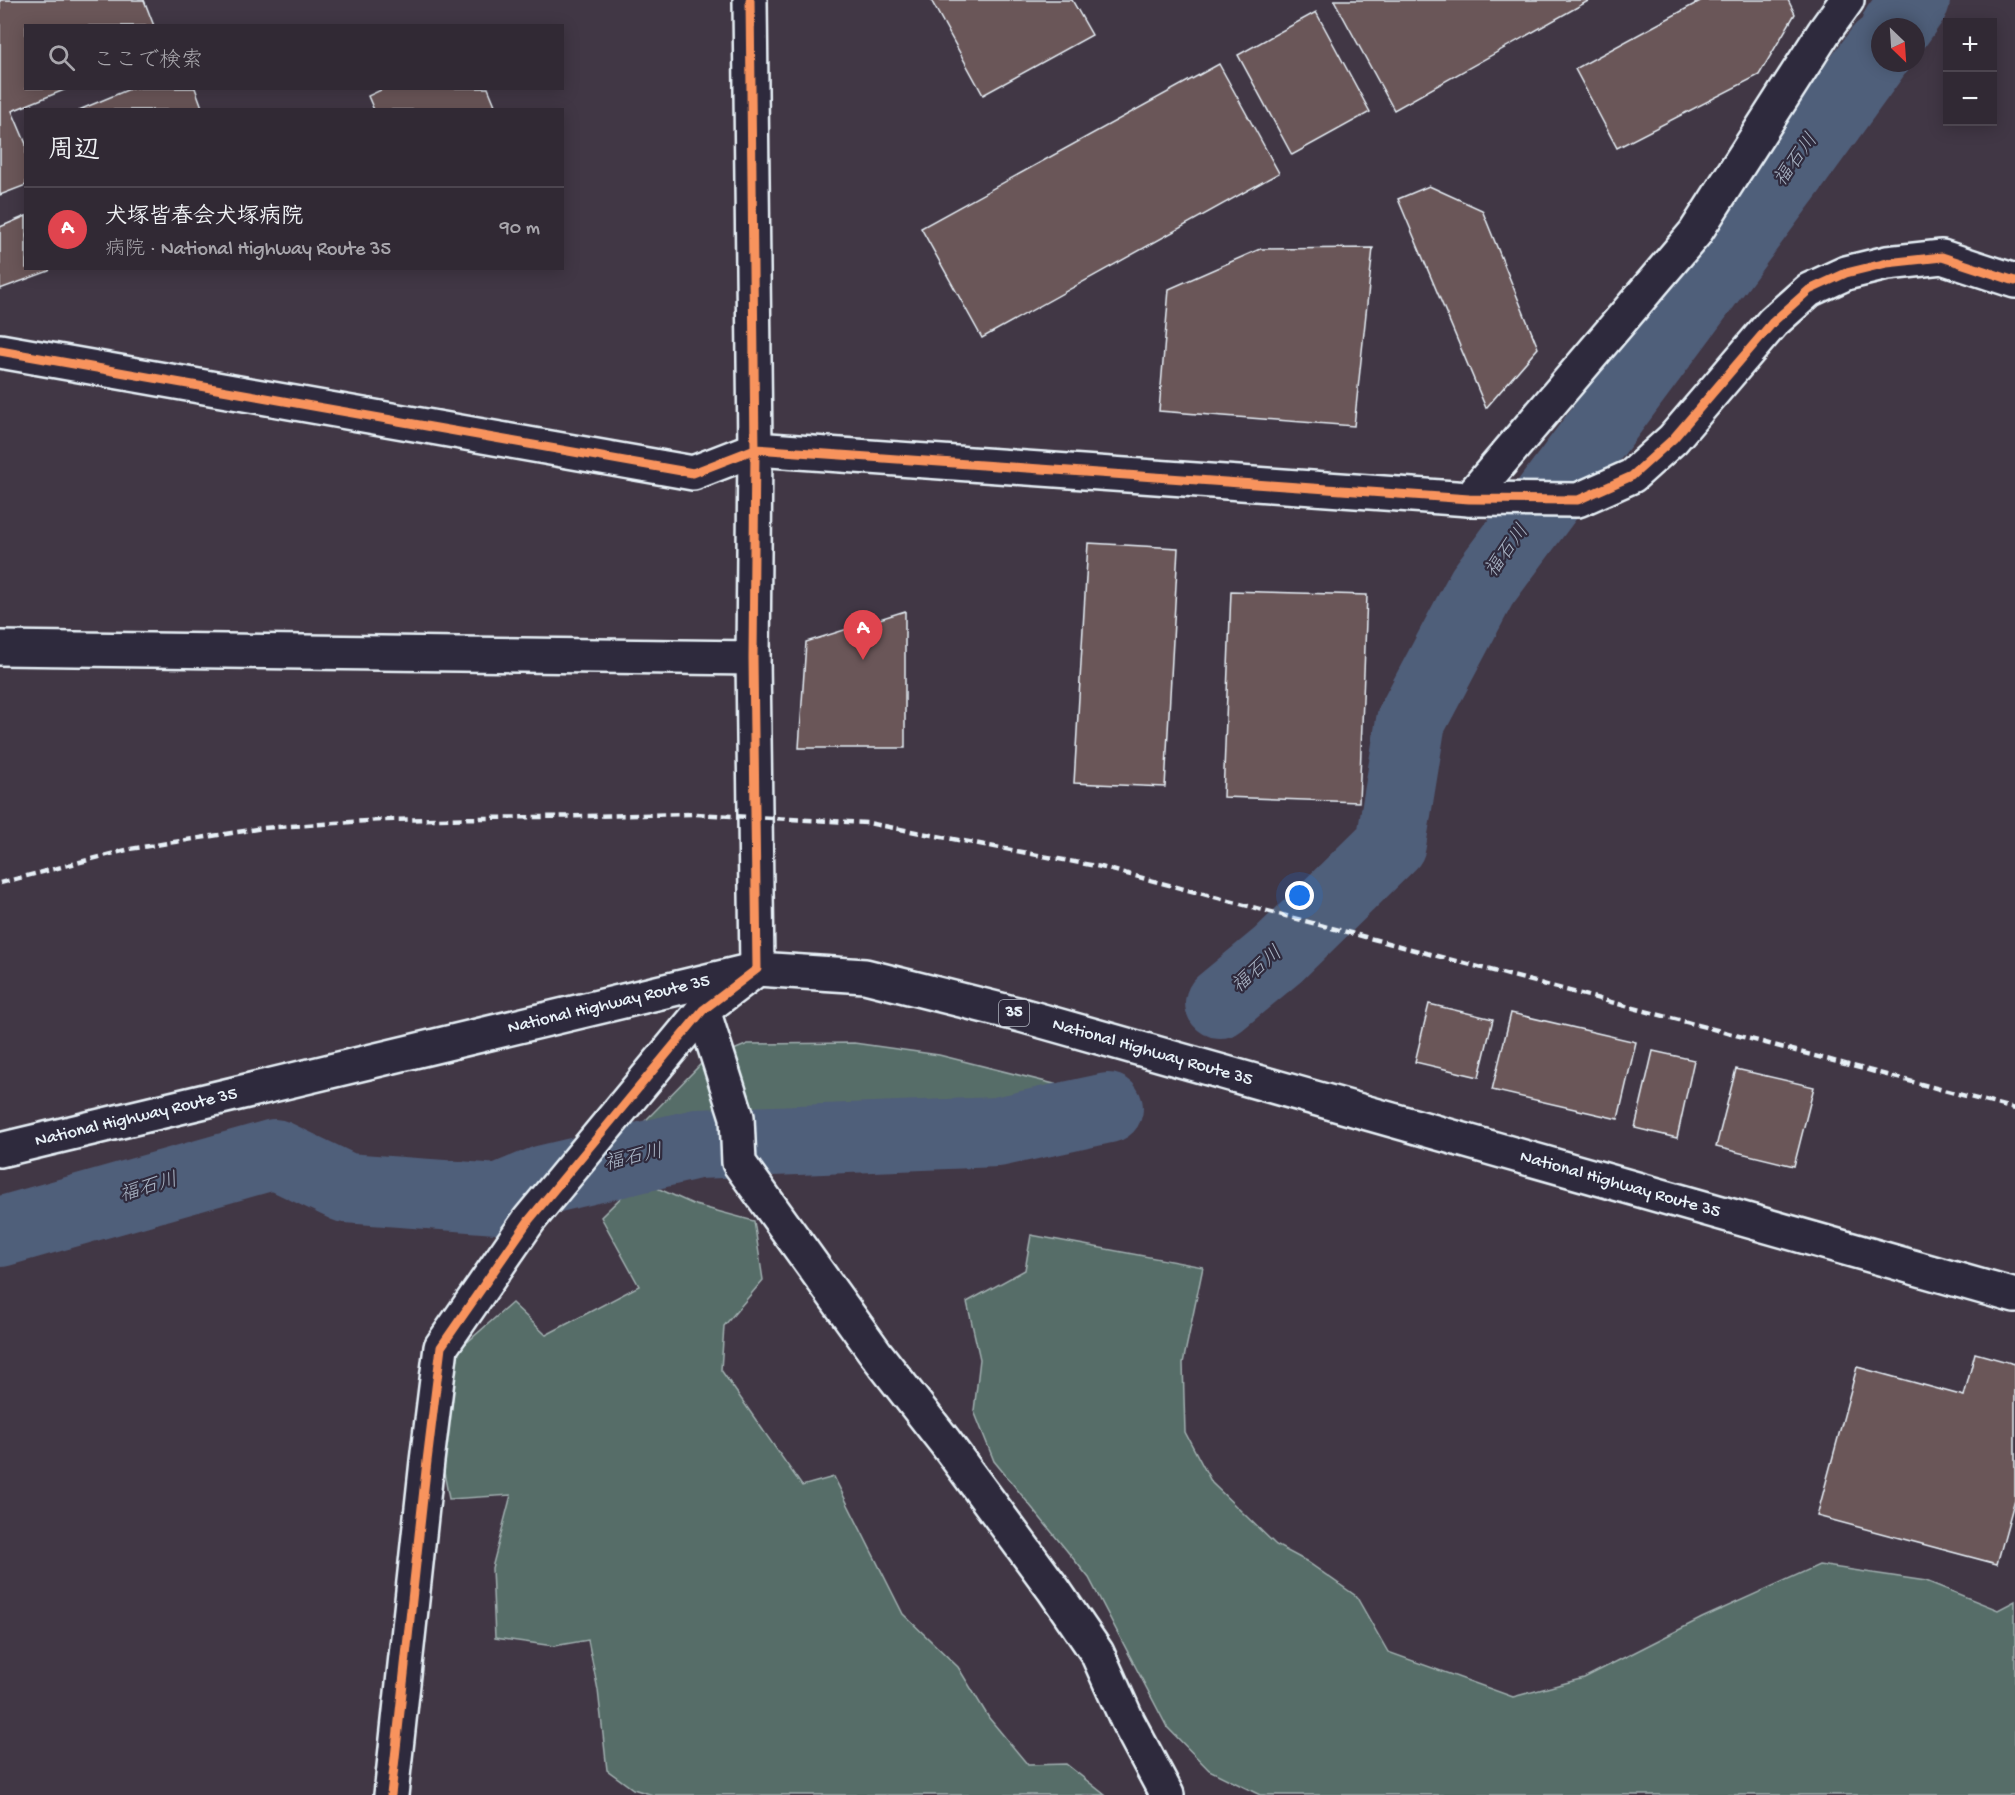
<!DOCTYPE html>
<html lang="ja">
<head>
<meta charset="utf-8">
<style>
  body { margin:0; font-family:"Gochi Hand","Klee One",sans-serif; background:#3d3540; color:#f1f3f6 }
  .controls { position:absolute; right:18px; top:18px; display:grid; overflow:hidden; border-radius:0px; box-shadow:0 3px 15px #0003 }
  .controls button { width:54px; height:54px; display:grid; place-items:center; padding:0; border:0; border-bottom:2px solid #4c454f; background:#312934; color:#f1f3f6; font:30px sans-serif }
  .compass { position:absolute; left:1871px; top:18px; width:54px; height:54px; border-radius:50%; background:#312934; box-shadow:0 3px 15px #0003; rotate:155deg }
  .you { position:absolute; left:1300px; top:896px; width:21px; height:21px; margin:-15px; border:4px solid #fff; border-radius:50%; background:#1a73e8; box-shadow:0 0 0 9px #1a73e833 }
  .badge { display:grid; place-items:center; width:39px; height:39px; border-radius:50%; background:#ea580c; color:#fff; font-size:20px; font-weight:700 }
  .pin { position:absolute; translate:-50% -50px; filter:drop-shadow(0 2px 3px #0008) }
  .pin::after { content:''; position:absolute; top:32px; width:21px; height:18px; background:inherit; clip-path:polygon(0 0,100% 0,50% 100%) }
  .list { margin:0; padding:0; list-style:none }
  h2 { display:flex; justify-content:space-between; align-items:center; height:78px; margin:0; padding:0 24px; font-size:26px }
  h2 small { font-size:20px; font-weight:400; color:#a8a6ac }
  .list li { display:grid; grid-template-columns:39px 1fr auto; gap:18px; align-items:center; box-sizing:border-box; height:84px; padding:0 24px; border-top:2px solid #4c454f }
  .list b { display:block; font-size:22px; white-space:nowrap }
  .list p { margin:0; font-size:20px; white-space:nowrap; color:#a8a6ac }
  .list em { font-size:20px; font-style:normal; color:#a8a6ac }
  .icon { flex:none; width:33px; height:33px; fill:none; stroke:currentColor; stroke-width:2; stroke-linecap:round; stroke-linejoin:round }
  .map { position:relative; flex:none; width:2015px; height:1795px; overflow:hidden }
  .search { position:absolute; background:#312934; box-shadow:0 3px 15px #0003; left:24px; top:24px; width:540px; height:66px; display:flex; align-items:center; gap:15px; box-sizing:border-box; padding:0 21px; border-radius:0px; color:#a8a6ac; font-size:22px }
  .panel { position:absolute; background:#312934; box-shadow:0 3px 15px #0003; left:24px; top:108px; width:540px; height:162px; border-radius:0px }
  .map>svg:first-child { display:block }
  .green { fill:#576d67; stroke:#a0afb0; stroke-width:1.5 }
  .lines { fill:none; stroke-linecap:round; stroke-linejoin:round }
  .river { stroke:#505e7a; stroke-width:70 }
  .building { fill:#6b5659; stroke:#e8f1f8; stroke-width:1.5 }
  .minor-casing { stroke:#e8f1f8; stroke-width:38 }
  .highway-casing { stroke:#e8f1f8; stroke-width:38 }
  .minor { stroke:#2f2a3d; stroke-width:33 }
  .highway { stroke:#2f2a3d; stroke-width:33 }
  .rail { stroke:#e8f1f8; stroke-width:4.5; stroke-dasharray:9 4.5; stroke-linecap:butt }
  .cycleway-casing { stroke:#2f2a3d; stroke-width:13 }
  .cycleway { stroke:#f8935d; stroke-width:9 }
  .labels { text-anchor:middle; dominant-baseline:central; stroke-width:4.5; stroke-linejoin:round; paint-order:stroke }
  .shield { fill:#2f2a3d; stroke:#b0b5c0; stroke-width:1.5 }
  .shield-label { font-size:16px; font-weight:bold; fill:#e8f1f8 }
  .street-label { font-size:18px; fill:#e8f1f8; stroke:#2f2a3d }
  .water-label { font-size:20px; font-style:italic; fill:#abb6c6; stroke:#2f2a3d }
</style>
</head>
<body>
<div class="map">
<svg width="2015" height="1795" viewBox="0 0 2015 1795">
  <rect width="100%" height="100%" fill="#413745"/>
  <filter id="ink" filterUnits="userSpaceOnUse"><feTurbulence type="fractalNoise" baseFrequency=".0167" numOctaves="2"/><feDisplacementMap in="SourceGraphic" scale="12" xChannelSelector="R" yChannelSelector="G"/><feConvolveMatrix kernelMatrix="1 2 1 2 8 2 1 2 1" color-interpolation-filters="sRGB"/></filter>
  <g filter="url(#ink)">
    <!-- green -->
    <g class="green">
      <path d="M854 1043 939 1055 1102 1096 1094 1112 644 1134 645 1121 702 1063 748 1044Z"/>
      <path d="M639 1180 695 1205 754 1221 763 1280 724 1326 721 1370 802 1486 834 1477 903 1614 958 1667 989 1718 1028 1765 1066 1764 1105 1795H653L633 1789 607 1770 598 1690 588 1640 554 1646 495 1638 492 1568 511 1495 449 1499 441 1457 455 1353 512 1303 546 1335 639 1286 601 1217Z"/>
      <path d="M1031 1235 1203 1267 1183 1363 1185 1432 1212 1483 1276 1545 1306 1561 1356 1596 1388 1652 1513 1697 1584 1678 1702 1618 1819 1565 1926 1581 1998 1610 2015 1601V1795H1260L1209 1770 1167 1727 1089 1578 994 1461 974 1411 980 1359 967 1302 1025 1270Z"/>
    </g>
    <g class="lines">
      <!-- river -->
      <g class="river">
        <path d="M1896 27 1915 0"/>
        <path d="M1220 1003 1278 955 1391 844 1411 721 1482 587 1791 172 1880 49"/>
        <path d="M0 1232 275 1154 346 1188 498 1199 544 1180 697 1144 997 1132 1108 1108"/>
      </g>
    </g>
    <!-- building -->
    <g class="building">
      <path d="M0 0H144L154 26H26V88H69L12 111 26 144V185L0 195Z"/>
      <path d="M931 0H1072L1092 35 983 95Z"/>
      <path d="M1334 0H1590L1394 110Z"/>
      <path d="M1702 0H1788L1795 14 1759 75 1617 148 1575 69Z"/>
      <path d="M1316 12 1370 112 1292 155 1238 55Z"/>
      <path d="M1219 64 1279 173 982 338 921 228Z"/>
      <path d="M132 88H195L203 110H79Z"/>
      <path d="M385 88H488L497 110H374L368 96Z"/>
      <path d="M1429 186 1482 210 1538 348 1486 408 1398 199Z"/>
      <path d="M26 216V268H50L49 271 0 289V227Z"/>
      <path d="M1373 248 1354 426 1159 411 1169 289 1260 249Z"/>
      <path d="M1088 543 1178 548 1165 787 1074 783Z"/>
      <path d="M1231 591 1367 595 1359 802 1223 797Z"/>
      <path d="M905 611V748H799L806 642Z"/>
      <path d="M1429 1004 1493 1019 1479 1077 1415 1062Z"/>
      <path d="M1511 1013 1636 1042 1618 1119 1492 1090Z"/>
      <path d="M1653 1051 1694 1060 1677 1138 1635 1128Z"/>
      <path d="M1736 1069 1814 1087 1794 1166 1716 1147Z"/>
      <path d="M1975 1353 2015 1364V1499L1997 1564 1817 1516 1857 1367 1964 1396Z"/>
    </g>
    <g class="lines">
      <defs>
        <g id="minor">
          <path d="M0 351 693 473 755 449 1469 499 1578 500 1632 476 1673 439 1773 322 1809 290 1846 273 1887 263 1942 257 2015 281"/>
          <path d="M1469 499 1695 233 1824 32 1847 0"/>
          <path d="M0 648 753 658"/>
          <path d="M703 1010 737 1117 739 1163 877 1355 945 1442 1054 1590 1097 1653 1128 1722 1167 1795"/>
          <path d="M391 1795 427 1461 441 1347 529 1220 703 1010 757 969 753 658 755 449 750 0"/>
        </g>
        <g id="highway">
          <path id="s1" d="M0 1150 757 969 865 976 1021 1015 2015 1296"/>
        </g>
      </defs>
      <!-- minor casing -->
      <use href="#minor" class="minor-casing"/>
      <!-- highway casing -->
      <use href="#highway" class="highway-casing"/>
      <!-- minor -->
      <use href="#minor" class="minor"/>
      <!-- highway -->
      <use href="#highway" class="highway"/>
      <!-- rail -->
      <path class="rail" d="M0 883 130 849 263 828 381 820 694 814 868 823 1101 867 2015 1109"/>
      <defs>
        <g id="cycleway">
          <path d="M0 351 693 473 755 449 1469 499 1578 500 1632 476 1673 439 1773 322 1809 290 1846 273 1887 263 1942 257 2015 281"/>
          <path d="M391 1795 427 1461 441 1347 529 1220 703 1010 757 969 753 658 755 449 750 0"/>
        </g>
      </defs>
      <!-- cycleway casing -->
      <use href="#cycleway" class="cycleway-casing"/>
      <!-- cycleway -->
      <use href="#cycleway" class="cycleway"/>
    </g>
  </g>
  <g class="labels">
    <!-- shield labels -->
    <rect class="shield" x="999" y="1000" width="30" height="26" rx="4.5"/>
    <g class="shield-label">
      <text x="1014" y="1013">35</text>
    </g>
    <!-- street labels -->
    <g class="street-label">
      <text stroke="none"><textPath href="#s1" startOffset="626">National Highway Route 35</textPath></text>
      <text stroke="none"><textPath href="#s1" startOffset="1184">National Highway Route 35</textPath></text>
      <text stroke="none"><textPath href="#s1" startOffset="140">National Highway Route 35</textPath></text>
      <text stroke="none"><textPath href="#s1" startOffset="1670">National Highway Route 35</textPath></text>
    </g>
    <!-- water labels -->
    <g class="water-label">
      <text transform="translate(1797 161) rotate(-54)">福石川</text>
      <text transform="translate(1508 552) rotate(-54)">福石川</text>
      <text transform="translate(1258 971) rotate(-41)">福石川</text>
      <text transform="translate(634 1159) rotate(-13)">福石川</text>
      <text transform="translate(149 1189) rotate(-16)">福石川</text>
    </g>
  </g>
</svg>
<div class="controls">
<button>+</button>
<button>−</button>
</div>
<svg class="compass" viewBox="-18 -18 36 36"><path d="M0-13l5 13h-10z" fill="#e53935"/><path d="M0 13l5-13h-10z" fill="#a8a6ac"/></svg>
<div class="you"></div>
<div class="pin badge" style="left:863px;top:660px;background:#e0444e">A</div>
<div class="search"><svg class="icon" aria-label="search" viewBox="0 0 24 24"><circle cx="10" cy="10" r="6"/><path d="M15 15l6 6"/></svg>ここで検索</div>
<section class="panel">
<h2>周辺<small></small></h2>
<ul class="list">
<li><span class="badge" style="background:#e0444e">A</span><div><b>犬塚皆春会犬塚病院</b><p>病院 · National Highway Route 35</p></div><em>90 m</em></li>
</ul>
</section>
</div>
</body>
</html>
